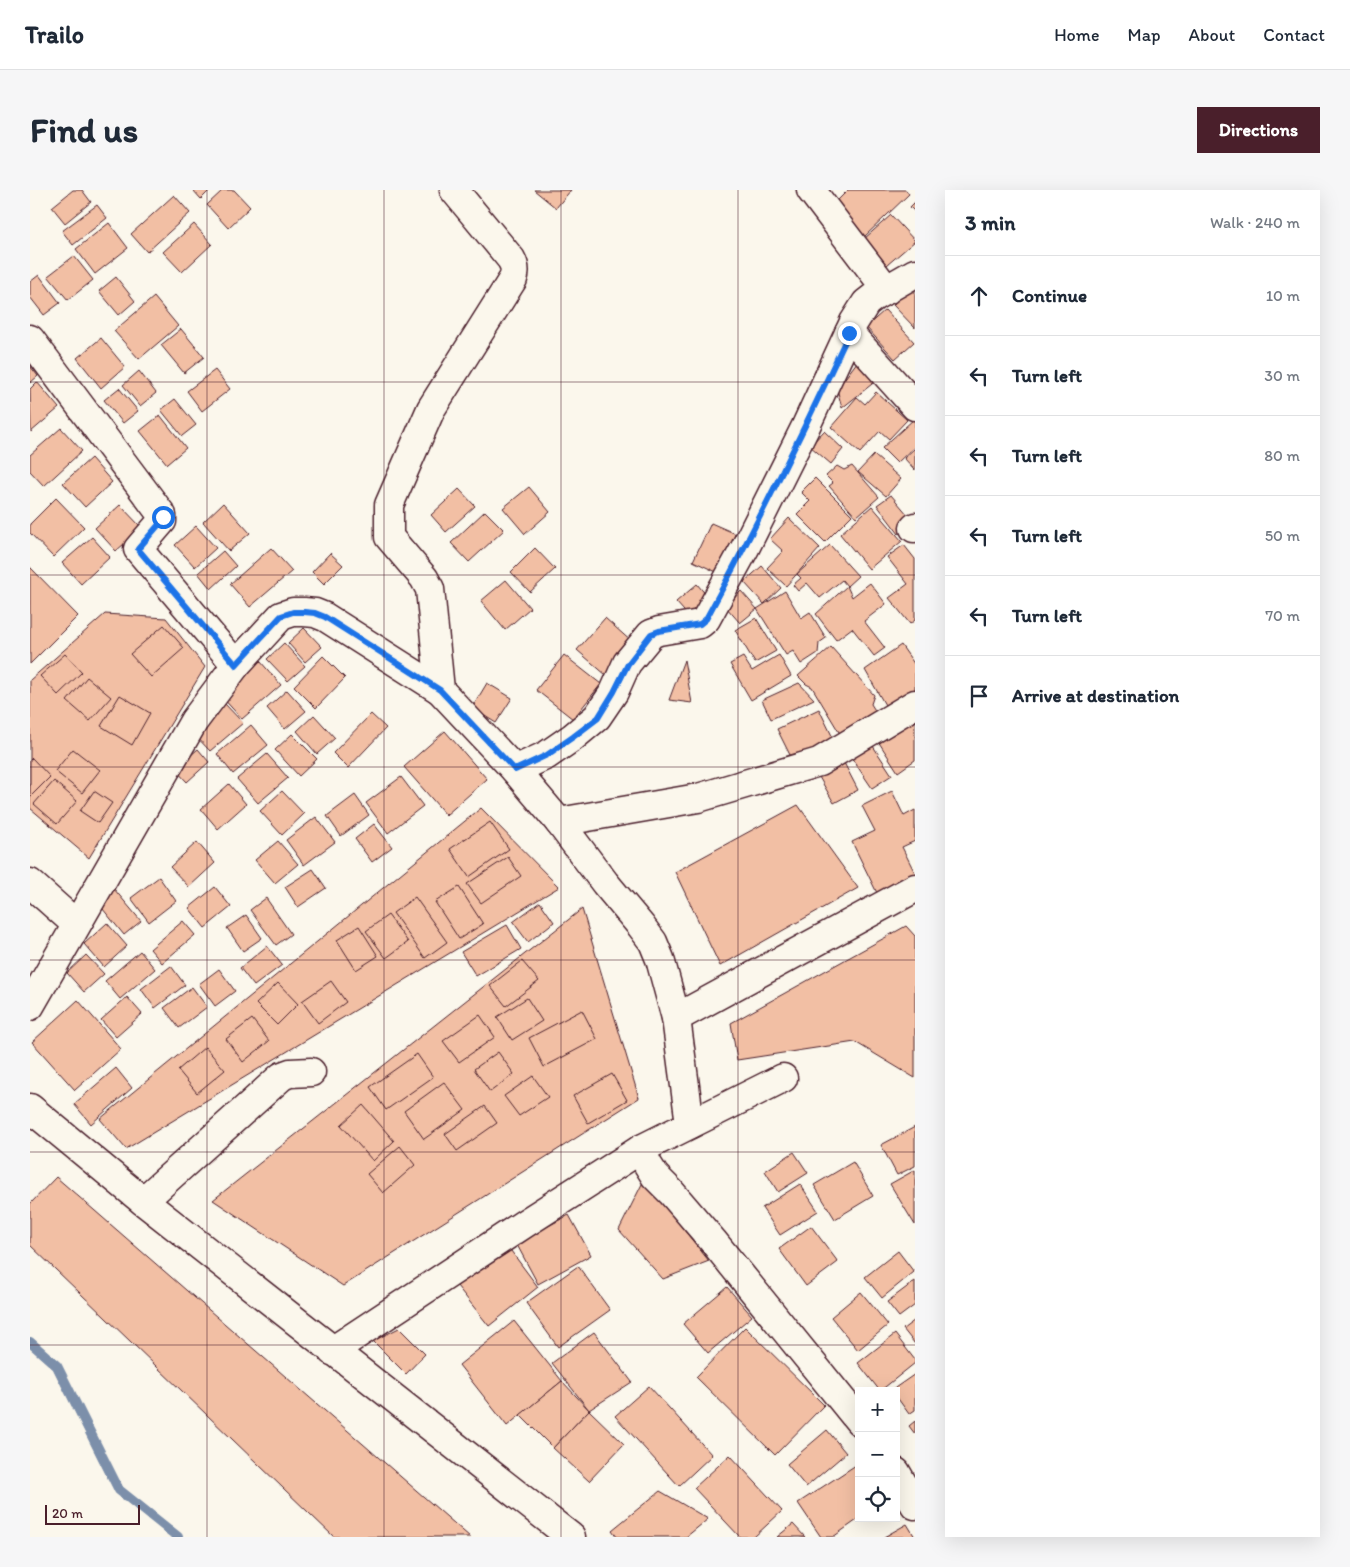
<!DOCTYPE html>
<html lang="en">
<head>
<meta charset="utf-8">
<style>
  body { margin:0; font-family:Itim,sans-serif; background:#f6f6f7; color:#1f2937 }
  .controls { position:absolute; right:15px; bottom:15px; display:grid; overflow:hidden; border-radius:0px; box-shadow:0 5px 20px #0002 }
  .controls button { width:45px; height:45px; display:grid; place-items:center; padding:0; border:0; border-bottom:1px solid #e0e1e3; background:#fff; color:#1f2937; font:25px sans-serif }
  .scale { position:absolute; left:15px; bottom:12px; width:95px; box-sizing:border-box; padding-left:5px; border:2px solid #4a1f2b; border-top:0; font-size:14px; line-height:18px; white-space:nowrap; color:#4a1f2b; -webkit-text-stroke:4px #fbf7ec; paint-order:stroke }
  .stop { position:absolute; width:15px; height:15px; margin:-11px; border:4px solid #1a73e8; border-radius:50%; background:#fff }
  .stop.end { background:#1a73e8; border-color:#fff; box-shadow:0 1px 5px #0008 }
  .list { margin:0; padding:0; list-style:none }
  h2 { display:flex; justify-content:space-between; align-items:center; height:65px; margin:0; padding:0 20px; font-size:21px }
  h2 small { font-size:16px; font-weight:400; color:#747a83 }
  .list li { display:grid; grid-template-columns:32px 1fr auto; gap:15px; align-items:center; box-sizing:border-box; height:80px; padding:0 20px; border-top:1px solid #e0e1e3 }
  .list b { display:block; font-size:19px; white-space:nowrap }
  .list em { font-size:16px; font-style:normal; color:#747a83 }
  .icon { flex:none; width:28px; height:28px; fill:none; stroke:currentColor; stroke-width:2; stroke-linecap:round; stroke-linejoin:round }
  .map { position:relative; flex:none; width:885px; height:1347px; overflow:hidden; border-radius:0px }
  header { display:flex; align-items:center; gap:30px; box-sizing:border-box; height:70px; padding:0 25px; background:#fff; border-bottom:1px solid #e0e1e3 }
  header strong { font-size:24px }
  nav { display:flex; gap:28px; margin-inline-start:auto; font-size:18px }
  .intro { display:flex; align-items:center; justify-content:space-between; box-sizing:border-box; height:120px; padding:0 30px }
  h1 { margin:0; font-size:35px }
  .button { padding:12px 22px; border-radius:0px; background:#4a1f2b; color:#fff; font-size:18px; font-weight:700 }
  main { display:flex; gap:30px; padding:0 30px }
  aside { flex:1; background:#fff; border-radius:0px; box-shadow:0 5px 20px #0002 }
  .map>svg:first-child { display:block }
  .lines { fill:none; stroke-linecap:round; stroke-linejoin:round }
  .stream { stroke:#7c8faa; stroke-width:10 }
  .building { fill:#f2bfa4; stroke:#4a1f2b }
  .minor-casing { stroke:#4a1f2b; stroke-width:31 }
  .minor { stroke:#fbf7ec; stroke-width:28 }
  .route { stroke:#1a73e8; stroke-width:6 }
  .grid { fill:none; stroke:#4a1f2b; stroke-width:1; stroke-opacity:0.55 }
</style>
</head>
<body>
<header>
<strong>Trailo</strong>
<nav><a>Home</a><a>Map</a><a>About</a><a>Contact</a></nav>
</header>
<div class="intro"><h1>Find us</h1><a class="button">Directions</a></div>
<main>
<div class="map">
<svg width="885" height="1347" viewBox="0 0 885 1347">
  <rect width="100%" height="100%" fill="#fbf7ec"/>
  <filter id="ink" filterUnits="userSpaceOnUse"><feTurbulence type="fractalNoise" baseFrequency=".02" numOctaves="2"/><feDisplacementMap in="SourceGraphic" scale="10" xChannelSelector="R" yChannelSelector="G"/><feConvolveMatrix kernelMatrix="1 2 1 2 8 2 1 2 1" color-interpolation-filters="sRGB"/></filter>
  <g filter="url(#ink)">
    <g class="lines">
      <!-- stream -->
      <path class="stream" d="M0 1152 27 1176 89 1300 148 1347"/>
    </g>
    <!-- building -->
    <g class="building">
      <path d="M43 0H52L61 12 35 33 22 17Z"/>
      <path d="M163 0H180L171 9Z"/>
      <path d="M193 0H204L220 17 198 38 177 15Z"/>
      <path d="M504 0H541L526 18Z"/>
      <path d="M818 0H876L879 4 833 48 802 16Z"/>
      <path d="M144 5 160 23 117 62 101 44Z"/>
      <path d="M885 12V22L880 17Z"/>
      <path d="M67 15 77 28 43 55 32 41Z"/>
      <path d="M861 25 885 51 857 75 834 49Z"/>
      <path d="M79 33 98 58 65 84 46 59Z"/>
      <path d="M164 34 182 54 152 82 133 62Z"/>
      <path d="M44 66 63 90 38 110 18 86Z"/>
      <path d="M9 85 30 113 14 125 0 107V92Z"/>
      <path d="M86 87 105 111 89 125 69 101Z"/>
      <path d="M885 94V138L863 115Z"/>
      <path d="M124 107 148 136 109 169 84 141Z"/>
      <path d="M855 120 884 152 865 169 836 137Z"/>
      <path d="M151 139 174 167 154 183 131 155Z"/>
      <path d="M71 148 95 177 71 198 47 168Z"/>
      <path d="M830 168 852 186 812 218 807 199Z"/>
      <path d="M0 176 8 186 0 193Z"/>
      <path d="M185 180 200 199 172 221 157 201Z"/>
      <path d="M109 181 126 203 110 216 93 195Z"/>
      <path d="M7 192 29 218 1 242 0 199Z"/>
      <path d="M89 198 108 221 93 233 74 210Z"/>
      <path d="M846 202 877 230 859 249 850 241 830 263 801 237 827 207 835 214Z"/>
      <path d="M145 209 166 235 152 246 131 220Z"/>
      <path d="M130 225 156 258 137 274 110 241Z"/>
      <path d="M884 229 885 230V256L867 273 852 258Z"/>
      <path d="M31 238 52 261 14 296 0 281V265Z"/>
      <path d="M794 241 813 259 801 274 780 256Z"/>
      <path d="M885 258V280L874 268Z"/>
      <path d="M844 265 871 289 856 306 828 282Z"/>
      <path d="M61 268 82 292 55 317 33 293Z"/>
      <path d="M807 276 814 280 822 276 849 307 826 327 799 296 803 293 796 286Z"/>
      <path d="M785 288 822 325 795 352 767 324 780 311 771 302Z"/>
      <path d="M499 297 520 322 495 344 473 318Z"/>
      <path d="M429 299 445 316 416 342 401 325Z"/>
      <path d="M861 305 884 332 869 344 847 315Z"/>
      <path d="M26 308 54 337 23 367 0 343V334Z"/>
      <path d="M193 313 220 343 199 361 173 332Z"/>
      <path d="M90 315 112 338 86 361 65 338Z"/>
      <path d="M842 316 872 351 839 379 810 344Z"/>
      <path d="M455 321 474 340 439 372 421 353Z"/>
      <path d="M759 328 790 358 756 396 737 378 753 361 740 349Z"/>
      <path d="M681 333 713 347 695 386 663 371Z"/>
      <path d="M166 336 186 358 165 377 145 355Z"/>
      <path d="M62 347 80 367 51 394 32 373Z"/>
      <path d="M800 355 828 386 817 396 812 390 790 408 777 393 768 401 763 395 771 388 767 384Z"/>
      <path d="M874 355 885 369V430L880 434 859 408 878 394 857 367Z"/>
      <path d="M241 358 262 381 220 417 200 394Z"/>
      <path d="M505 358 525 379 500 402 481 382Z"/>
      <path d="M193 361 206 376 181 399 168 383Z"/>
      <path d="M300 363 313 375 294 394 282 382Z"/>
      <path d="M732 376 751 398 734 414 714 392Z"/>
      <path d="M0 377 48 426 0 474Z"/>
      <path d="M476 390 500 418 475 440 451 411Z"/>
      <path d="M840 393 856 414 834 431 855 458 844 466 822 438 806 450 786 424 817 396 822 407Z"/>
      <path d="M667 394 682 412 662 430 646 412Z"/>
      <path d="M711 401 727 419 710 433 696 417Z"/>
      <path d="M755 401 771 428 780 422 796 448 789 453 788 463 771 474 763 461 756 465 727 419Z"/>
      <path d="M75 424 136 428 175 477 59 668 0 618V490Z"/>
      <path d="M575 428 603 453 576 485 547 460Z"/>
      <path d="M726 428 746 461 725 473 705 440Z"/>
      <path d="M134 435 154 458 121 487 100 464Z"/>
      <path d="M274 438 292 457 275 472 258 453Z"/>
      <path d="M254 453 275 476 258 491 237 469Z"/>
      <path d="M871 455 885 475V504L855 515 835 480Z"/>
      <path d="M801 457 844 505 841 514 851 530 815 552 782 497 776 494 768 486Z"/>
      <path d="M35 464 52 482 28 505 10 486Z"/>
      <path d="M534 465 571 494 543 529 506 500Z"/>
      <path d="M749 465 761 486 721 510 700 474 713 467 722 481Z"/>
      <path d="M293 466 315 488 286 518 264 496Z"/>
      <path d="M654 470 662 513 639 510Z"/>
      <path d="M230 471 251 495 212 529 191 506Z"/>
      <path d="M57 487 81 507 60 531 37 511Z"/>
      <path d="M457 493 482 508 466 533 442 518Z"/>
      <path d="M769 493 784 509 741 529 732 510Z"/>
      <path d="M257 500 276 521 255 539 237 518Z"/>
      <path d="M90 505 120 523 102 555 71 536Z"/>
      <path d="M195 514 213 533 180 561 163 543Z"/>
      <path d="M789 519 806 554 765 575 747 539Z"/>
      <path d="M341 524 356 538 318 578 303 563Z"/>
      <path d="M284 525 305 548 287 564 267 541Z"/>
      <path d="M885 528V570L868 582 848 551Z"/>
      <path d="M221 535 238 555 203 584 187 564Z"/>
      <path d="M415 541 457 589 416 625 374 577Z"/>
      <path d="M262 544 287 569 269 586 245 560Z"/>
      <path d="M841 553 862 585 842 598 821 567Z"/>
      <path d="M43 559 70 580 52 603 25 581Z"/>
      <path d="M168 559 179 572 157 592 145 579Z"/>
      <path d="M237 564 258 588 228 613 207 589Z"/>
      <path d="M811 567 828 600 804 613 785 580Z"/>
      <path d="M2 568 20 587 0 607V570Z"/>
      <path d="M371 587 393 616 358 643 336 613Z"/>
      <path d="M24 591 47 611 27 634 4 614Z"/>
      <path d="M199 594 216 614 188 639 171 619Z"/>
      <path d="M64 601 82 613 68 633 50 621Z"/>
      <path d="M252 601 274 624 252 645 230 621Z"/>
      <path d="M862 601 874 626 885 620V651L872 657 885 683V689L849 707 822 652 845 641 832 616Z"/>
      <path d="M325 605 339 625 311 646 297 626Z"/>
      <path d="M768 615 828 698 690 776 645 682Z"/>
      <path d="M451 618 529 697 96 959 70 929Z"/>
      <path d="M286 627 305 652 274 675 256 650Z"/>
      <path d="M460 632 479 659 439 687 420 659Z"/>
      <path d="M344 634 362 657 342 672 325 649Z"/>
      <path d="M248 651 268 674 245 693 225 670Z"/>
      <path d="M167 652 185 673 159 697 140 677Z"/>
      <path d="M478 667 491 686 451 713 437 694Z"/>
      <path d="M283 679 296 698 268 717 255 697Z"/>
      <path d="M129 687 146 711 119 732 101 708Z"/>
      <path d="M185 697 201 717 175 738 159 718Z"/>
      <path d="M429 697 453 734 429 749 405 712Z"/>
      <path d="M84 699 111 731 94 745 68 713Z"/>
      <path d="M385 707 417 752 395 768 363 723Z"/>
      <path d="M236 708 261 744 246 755 220 720Z"/>
      <path d="M510 712 524 732 498 752 483 732Z"/>
      <path d="M552 719 609 908 313 1096 183 1010Z"/>
      <path d="M216 725 232 748 213 761 197 738Z"/>
      <path d="M358 725 378 752 356 768 336 741Z"/>
      <path d="M153 731 165 745 132 773 120 759Z"/>
      <path d="M77 733 97 756 74 777 54 754Z"/>
      <path d="M477 735 491 759 446 786 431 762Z"/>
      <path d="M329 736 348 766 326 780 307 750Z"/>
      <path d="M876 736 885 746V888L825 852 707 870 701 833Z"/>
      <path d="M237 756 252 775 224 796 210 778Z"/>
      <path d="M110 761 125 779 90 809 75 791Z"/>
      <path d="M56 765 74 784 54 802 37 783Z"/>
      <path d="M492 771 509 791 476 816 460 796Z"/>
      <path d="M141 776 155 795 125 818 111 799Z"/>
      <path d="M189 779 205 801 185 816 169 794Z"/>
      <path d="M301 791 316 812 288 833 272 811Z"/>
      <path d="M248 793 268 814 247 835 226 814Z"/>
      <path d="M162 797 177 817 149 838 134 818Z"/>
      <path d="M97 807 112 824 86 847 71 830Z"/>
      <path d="M497 808 512 831 482 850 467 827Z"/>
      <path d="M48 810 91 859 45 900 2 852Z"/>
      <path d="M552 820 567 849 514 877 499 848Z"/>
      <path d="M450 825 465 847 429 872 413 851Z"/>
      <path d="M222 829 239 851 213 872 196 849Z"/>
      <path d="M175 857 195 880 167 903 148 880Z"/>
      <path d="M468 862 484 884 460 902 444 879Z"/>
      <path d="M387 864 403 887 356 920 340 897Z"/>
      <path d="M86 878 102 898 61 934 44 914Z"/>
      <path d="M582 884 597 910 558 933 543 906Z"/>
      <path d="M503 886 518 907 489 926 474 906Z"/>
      <path d="M414 892 435 920 394 949 374 921Z"/>
      <path d="M333 915 364 951 343 971 311 935Z"/>
      <path d="M455 916 467 933 427 961 415 944Z"/>
      <path d="M885 937V976L867 985 851 955Z"/>
      <path d="M370 956 385 975 353 1003 337 984Z"/>
      <path d="M764 962 778 983 748 1002 735 981Z"/>
      <path d="M823 972 843 1006 805 1029 784 995Z"/>
      <path d="M885 980V1035L860 994Z"/>
      <path d="M26 987 440 1347H304L0 1055V1014Z"/>
      <path d="M614 990 679 1071 633 1089 589 1040Z"/>
      <path d="M770 994 788 1021 750 1045 732 1018Z"/>
      <path d="M539 1025 561 1065 508 1094 486 1053Z"/>
      <path d="M781 1036 808 1072 776 1096 749 1059Z"/>
      <path d="M478 1057 508 1097 459 1136 427 1096Z"/>
      <path d="M868 1061 884 1082 852 1108 835 1087Z"/>
      <path d="M548 1076 580 1120 528 1157 496 1113Z"/>
      <path d="M885 1091V1115L869 1127 857 1112Z"/>
      <path d="M697 1097 722 1126 678 1163 653 1134Z"/>
      <path d="M831 1102 858 1135 828 1160 801 1127Z"/>
      <path d="M885 1130V1154L873 1139Z"/>
      <path d="M484 1131 532 1191 477 1236 429 1175Z"/>
      <path d="M715 1137 794 1215 745 1265 666 1187Z"/>
      <path d="M369 1138 395 1164 376 1184 343 1151Z"/>
      <path d="M564 1142 602 1192 559 1220 522 1173Z"/>
      <path d="M865 1144 885 1170V1173L850 1201 828 1173Z"/>
      <path d="M885 1184V1220L879 1224 866 1206V1201L862 1200Z"/>
      <path d="M532 1191 559 1220 523 1258 490 1225Z"/>
      <path d="M619 1196 682 1265 649 1296 585 1226Z"/>
      <path d="M559 1220 594 1254 559 1291 523 1258Z"/>
      <path d="M885 1231V1244L879 1236Z"/>
      <path d="M797 1240 816 1263 776 1297 757 1274Z"/>
      <path d="M700 1265 752 1321 724 1347H710L664 1298Z"/>
      <path d="M829 1273V1328H830L803 1347H791L768 1313Z"/>
      <path d="M630 1301 678 1329 656 1347H587L582 1340Z"/>
      <path d="M763 1334 775 1347H747Z"/>
      <path d="M877 1334 885 1347H854Z"/>
    </g>
    <g class="lines">
      <defs>
        <g id="minor">
          <path d="M781 0 857 100"/>
          <path d="M819 143 885 216"/>
          <path d="M0 149 132 325V331L108 359 206 475"/>
          <path d="M884 338 885 337"/>
          <path d="M410 500 400 399 394 388 359 347V315L401 219 483 89C486 81 485 76 481 69L424 0"/>
          <path d="M485 580 517 565 543 547 567 527 584 502 597 473 621 444 629 441 670 434 676 429 715 358 775 238 824 132 836 113 845 106 885 83"/>
          <path d="M529 632 668 608 789 572 885 514"/>
          <path d="M0 693 46 734"/>
          <path d="M0 816 164 531 206 475 251 426 263 422H274L285 423 295 427 410 500 485 580 529 632 575 693 611 736 623 752 630 769 646 828 660 934"/>
          <path d="M646 828 885 698"/>
          <path d="M0 918 113 1011 541 1347"/>
          <path d="M611 959 618 975 625 986 641 1002 683 1051 829 1231"/>
          <path d="M113 1011 252 886 260 883 281 882"/>
          <path d="M302 1161 494 1034 611 959 753 888"/>
          <path d="M866 1282 885 1315"/>
        </g>
      </defs>
      <!-- minor casing -->
      <use href="#minor" class="minor-casing"/>
      <!-- minor -->
      <use href="#minor" class="minor"/>
    </g>
  </g>
  <g class="lines" filter="url(#ink)">
    <!-- route -->
    <path class="route" d="M133 327 132 331 108 359 206 475 251 426 263 422H274L285 423 295 427 410 500 485 580 517 565 543 547 568 528 584 502 598 474 621 444 629 441 670 434 676 429C727 335 774 240 819 143"/>
  </g>
  <!-- grid -->
  <path class="grid" d="M177 0V1347M354 0V1347M531 0V1347M708 0V1347M0 192H885M0 385H885M0 577H885M0 770H885M0 962H885M0 1155H885"/>
</svg>
<div class="controls">
<button>+</button>
<button>−</button>
<button><svg class="icon" aria-label="locate" viewBox="0 0 24 24"><circle cx="12" cy="12" r="6"/><path d="M12 2v4M12 18v4M2 12h4M18 12h4"/></svg></button>
</div>
<div class="scale">20 m</div>
<div class="stop" style="left:133px;top:327px"></div>
<div class="stop end" style="left:819px;top:143px"></div>
</div>
<aside>
<h2>3 min<small>Walk · 240 m</small></h2>
<ul class="list">
<li><svg class="icon" aria-label="ahead" viewBox="0 0 24 24"><path d="M12 20V5M6 11l6-6 6 6"/></svg><div><b>Continue</b></div><em>10 m</em></li>
<li><svg class="icon" aria-label="left" viewBox="0 0 24 24"><path d="M17 20v-9H6M10 6l-5 5 5 5"/></svg><div><b>Turn left</b></div><em>30 m</em></li>
<li><svg class="icon" aria-label="left" viewBox="0 0 24 24"><path d="M17 20v-9H6M10 6l-5 5 5 5"/></svg><div><b>Turn left</b></div><em>80 m</em></li>
<li><svg class="icon" aria-label="left" viewBox="0 0 24 24"><path d="M17 20v-9H6M10 6l-5 5 5 5"/></svg><div><b>Turn left</b></div><em>50 m</em></li>
<li><svg class="icon" aria-label="left" viewBox="0 0 24 24"><path d="M17 20v-9H6M10 6l-5 5 5 5"/></svg><div><b>Turn left</b></div><em>70 m</em></li>
<li><svg class="icon" aria-label="arrive" viewBox="0 0 24 24"><path d="M6 21V4h12l-3 4 3 4H6"/></svg><div><b>Arrive at destination</b></div></li>
</ul>
</aside>
</main>
</body>
</html>
